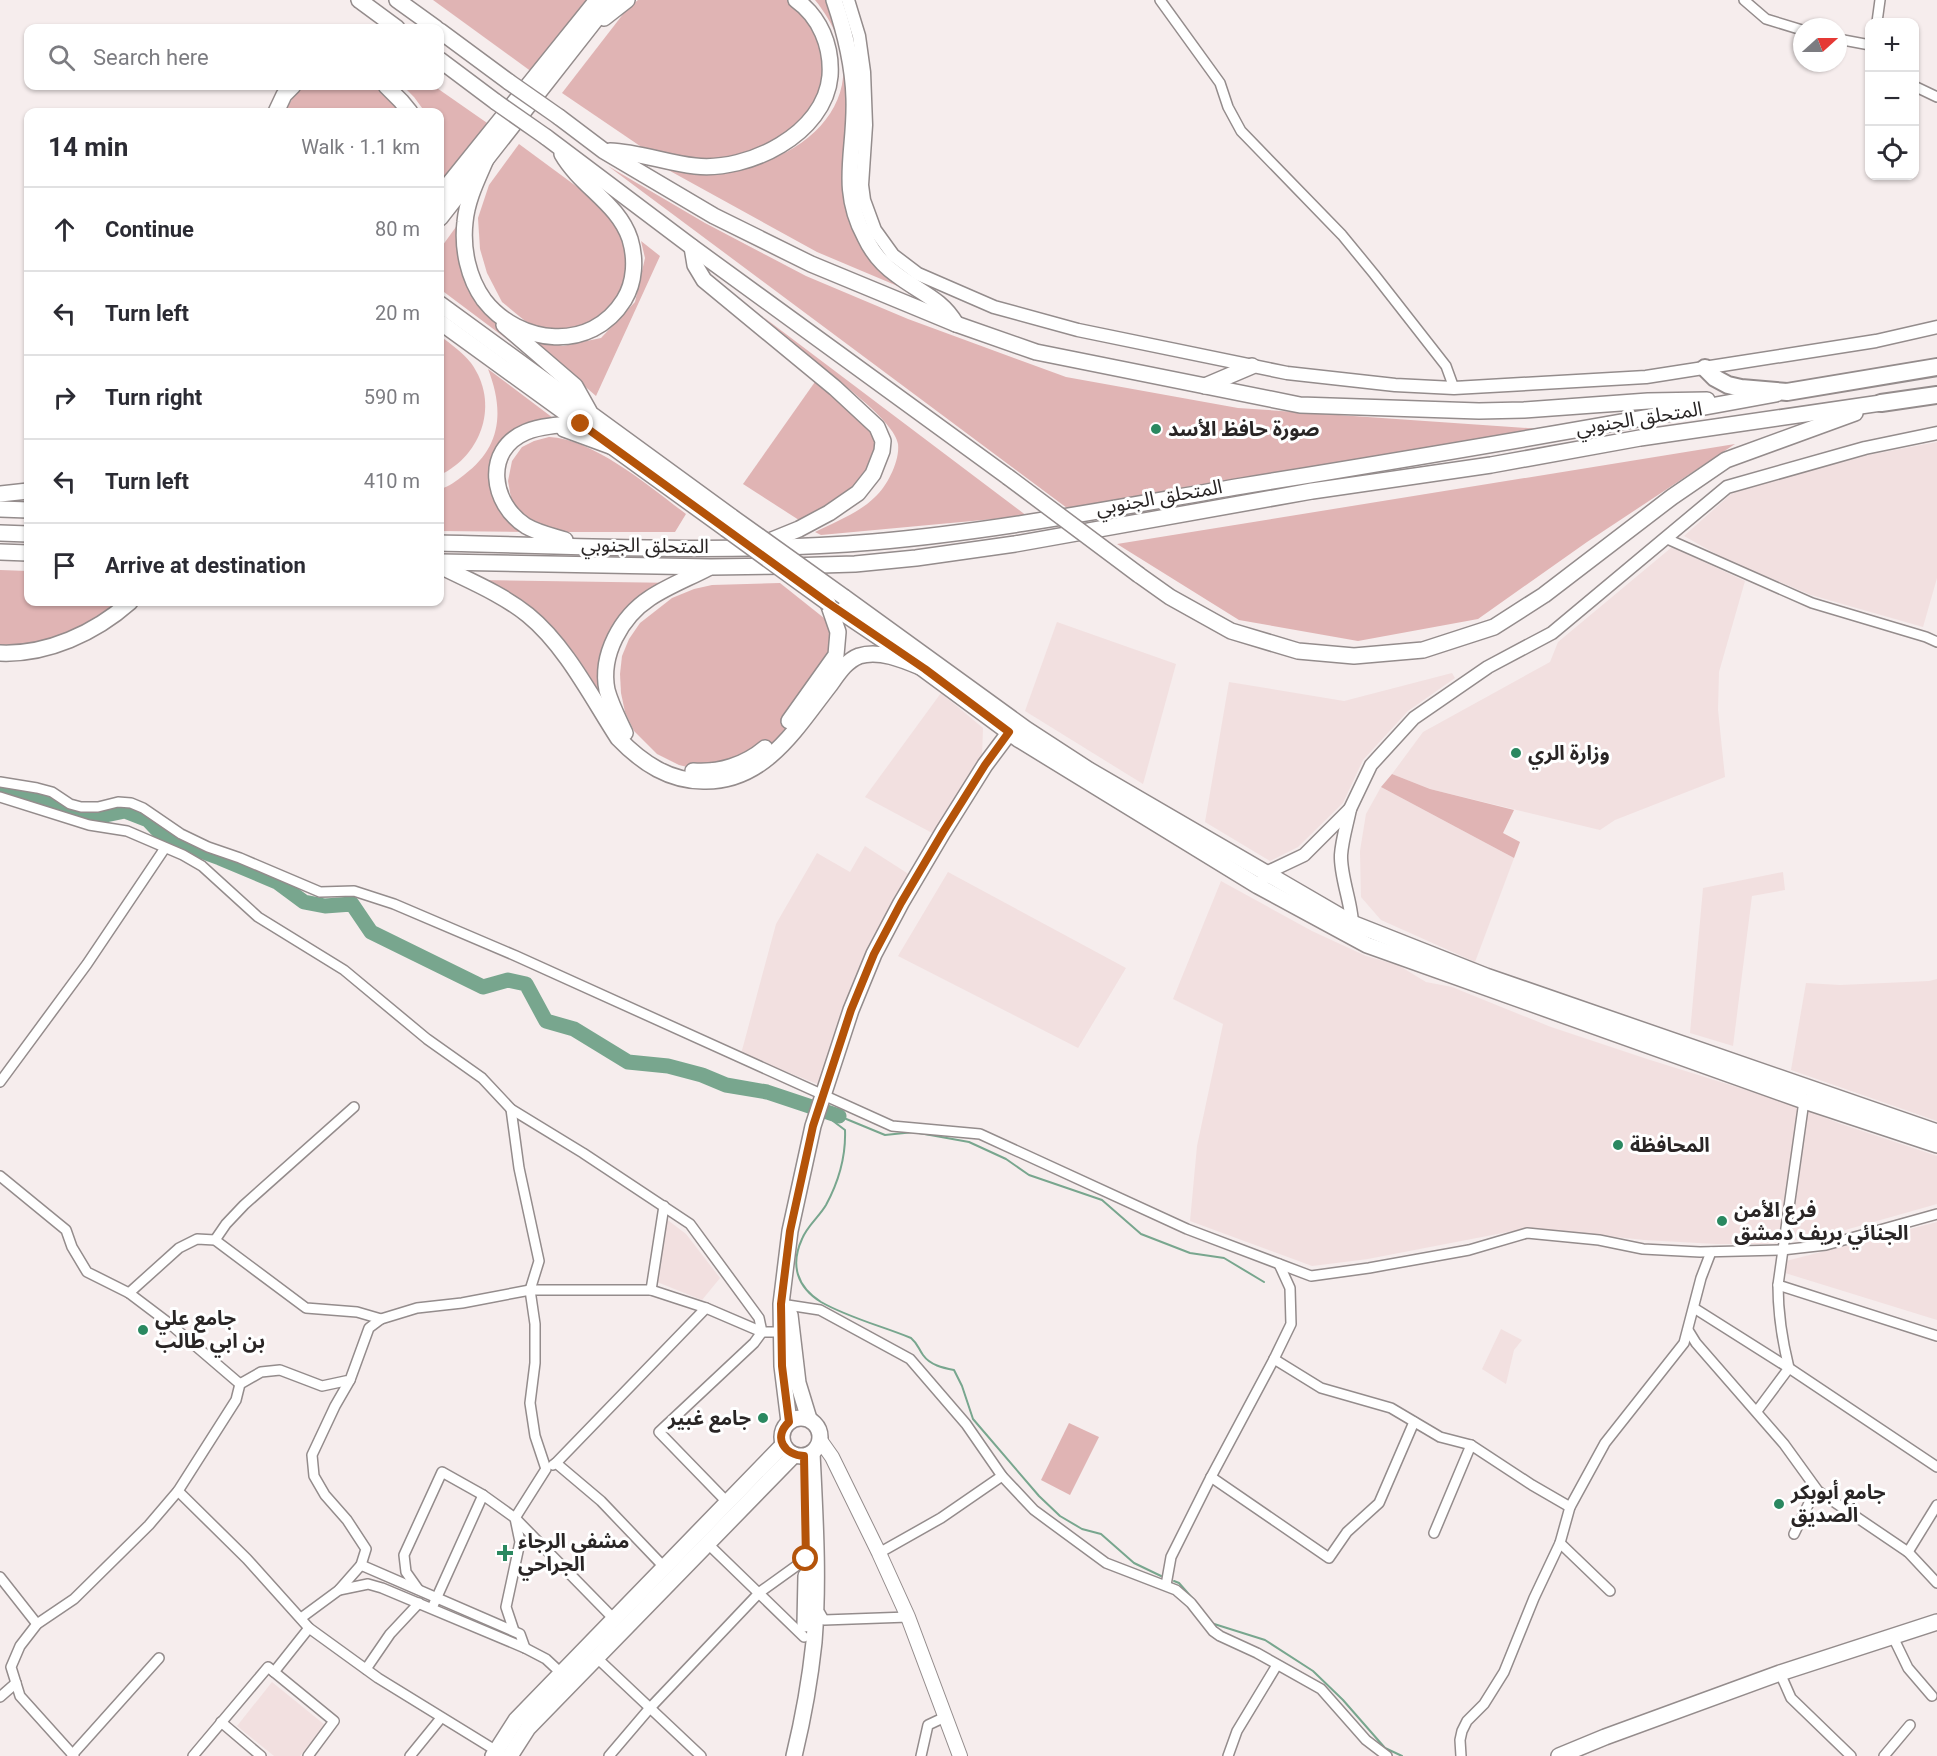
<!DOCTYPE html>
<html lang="en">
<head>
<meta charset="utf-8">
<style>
  body { margin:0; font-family:Roboto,"Noto Sans Arabic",sans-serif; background:#f2f2f3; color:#2b2b33 }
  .controls { position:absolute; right:18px; top:18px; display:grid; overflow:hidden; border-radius:12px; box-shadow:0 2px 4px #0004 }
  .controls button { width:54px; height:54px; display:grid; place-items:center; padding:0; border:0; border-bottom:2px solid #e1e1e2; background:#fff; color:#2b2b33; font:30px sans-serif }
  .compass { position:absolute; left:1793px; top:18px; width:54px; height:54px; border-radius:50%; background:#fff; box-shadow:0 2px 4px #0004; rotate:69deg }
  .stop { position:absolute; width:18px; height:18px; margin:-14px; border:4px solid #b45309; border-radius:50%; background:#fff }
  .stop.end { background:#b45309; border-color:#fff; box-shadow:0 2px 6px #0008 }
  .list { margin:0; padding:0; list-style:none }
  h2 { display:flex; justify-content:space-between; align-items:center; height:78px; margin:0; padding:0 24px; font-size:26px }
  h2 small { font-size:20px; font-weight:400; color:#7c7c81 }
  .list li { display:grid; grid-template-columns:39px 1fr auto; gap:18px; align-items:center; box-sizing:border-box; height:84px; padding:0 24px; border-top:2px solid #e1e1e2 }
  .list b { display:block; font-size:22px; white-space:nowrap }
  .list em { font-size:20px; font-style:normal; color:#7c7c81 }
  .icon { flex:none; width:33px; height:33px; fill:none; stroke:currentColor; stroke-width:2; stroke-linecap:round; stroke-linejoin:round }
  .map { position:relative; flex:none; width:1937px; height:1756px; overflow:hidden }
  .search { position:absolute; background:#fff; box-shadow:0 2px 4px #0004; left:24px; top:24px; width:420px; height:66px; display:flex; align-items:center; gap:15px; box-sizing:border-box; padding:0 21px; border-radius:12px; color:#7c7c81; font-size:22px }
  .panel { position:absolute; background:#fff; box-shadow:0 2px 4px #0004; left:24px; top:108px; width:420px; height:498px; border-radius:12px }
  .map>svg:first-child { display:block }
  .built { fill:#f2e0e0 }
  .green { fill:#e0b4b4 }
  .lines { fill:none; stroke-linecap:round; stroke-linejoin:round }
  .stream { stroke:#78a68e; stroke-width:2 }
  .river { stroke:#78a68e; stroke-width:15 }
  .minor-casing { stroke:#948c8c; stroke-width:12 }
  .tertiary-casing { stroke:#948c8c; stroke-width:15 }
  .secondary-casing { stroke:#948c8c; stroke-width:16 }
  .primary-casing { stroke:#948c8c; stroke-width:18 }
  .trunk-casing { stroke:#948c8c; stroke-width:18 }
  .motorway-casing { stroke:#948c8c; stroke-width:20 }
  .minor { stroke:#fff; stroke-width:9 }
  .tertiary { stroke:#fff; stroke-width:12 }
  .secondary { stroke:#fff; stroke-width:14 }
  .primary { stroke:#fff; stroke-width:15 }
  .trunk { stroke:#fff; stroke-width:15 }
  .motorway { stroke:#fff; stroke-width:16 }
  .primary-bridge-casing { stroke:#948c8c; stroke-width:18; stroke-linecap:butt }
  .trunk-bridge-casing { stroke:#948c8c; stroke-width:18; stroke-linecap:butt }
  .primary-bridge { stroke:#fff; stroke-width:15 }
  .trunk-bridge { stroke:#fff; stroke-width:15 }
  .route { stroke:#b45309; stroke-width:8 }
  .poi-dot { fill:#2a8860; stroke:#fff; stroke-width:2 }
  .labels { text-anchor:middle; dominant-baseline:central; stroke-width:6; stroke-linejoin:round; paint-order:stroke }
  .street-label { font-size:20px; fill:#292525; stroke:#fff }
  .poi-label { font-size:20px; font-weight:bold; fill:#292525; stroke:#fff; text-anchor:start }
</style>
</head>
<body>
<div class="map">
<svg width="1937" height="1756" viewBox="0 0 1937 1756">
  <rect width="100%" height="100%" fill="#f6eded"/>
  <!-- built -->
  <g class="built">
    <path d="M1937 442V578L1923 627 1811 595 1725 559 1684 536 1731 494 1770 481 1868 455Z"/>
    <path d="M1672 547 1745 581 1719 672 1718 710 1725 777 1615 820 1600 830 1430 789 1392 774 1423 732 1550 662 1558 642Z"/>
    <path d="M1057 622 1176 664 1143 784 1025 711Z"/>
    <path d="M1452 673 1455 678 1408 711 1363 760 1343 803 1298 847 1270 861 1205 822 1229 682 1344 701Z"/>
    <path d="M941 693 983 728 982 755 934 834 865 797Z"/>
    <path d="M1381 787 1514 858 1475 962 1381 920 1361 897 1360 851 1366 814Z"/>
    <path d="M865 846 910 875 820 1085 741 1054 776 924 817 853 850 872Z"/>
    <path d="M948 872 1126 968 1078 1048 898 956Z"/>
    <path d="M1783 872 1785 890 1752 896 1733 1046 1690 1033 1703 888Z"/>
    <path d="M1221 881 1312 931 1366 956 1398 965 1426 982 1452 987 1551 1027 1647 1059 1788 1103 1841 1124 1937 1156V1204L1824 1236 1765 1244H1716L1644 1240 1529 1228 1368 1259 1312 1266 1190 1221 1197 1146 1223 1024 1173 999Z"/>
    <path d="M1937 979V1121L1791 1070 1806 983 1840 985 1929 981Z"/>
    <path d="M665 1218 686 1234 720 1278 702 1300 657 1282Z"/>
    <path d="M1937 1222V1320L1785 1273 1786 1261Z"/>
    <path d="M1501 1329 1522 1340 1514 1350 1506 1384 1482 1369Z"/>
    <path d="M272 1682 325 1725 300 1756H274L237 1726Z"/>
  </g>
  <!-- green -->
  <g class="green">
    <path d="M433 0H590L532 72Z"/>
    <path d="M638 0H793L805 9 830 59 811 116 770 147 719 161H695L663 155 643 148 562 93 627 9Z"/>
    <path d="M815 0H834L851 55 852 216 907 290 817 252 661 166C680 168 707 175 725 172 817 158 884 86 815 0Z"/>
    <path d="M304 86H382L409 112H284L298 90Z"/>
    <path d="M403 86H434L490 125 440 187V112H425L414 97Z"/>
    <path d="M519 144 618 217 631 257 625 297 596 324 563 332 530 325 502 302 487 273 480 249 478 218 489 185Z"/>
    <path d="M608 166 705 223 806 276 908 319 1066 377 1238 408 1542 429 1067 508Z"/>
    <path d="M466 213 465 263 540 364 440 289V249Z"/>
    <path d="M641 241 660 256 596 396 527 336 563 346 601 338 635 302 645 258Z"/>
    <path d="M762 316 1027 516 821 535 815 532C835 522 859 513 875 497 887 486 900 461 898 444 895 421 833 377 814 361 796 347 779 331 762 316Z"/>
    <path d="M440 336C451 344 462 352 471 363 500 403 482 455 440 475Z"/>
    <path d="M488 369 561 424 518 434 497 483 525 532 440 531V489C449 487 456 481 464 475 502 447 504 410 488 369Z"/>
    <path d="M817 379 848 404 883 445 864 486 802 522 743 484Z"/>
    <path d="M549 437C594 439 650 487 686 514L675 532H549L528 520 518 511 511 498 508 481 512 461 522 447 534 441Z"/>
    <path d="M1735 444 1587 542 1478 619 1358 641 1239 620 1117 544Z"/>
    <path d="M0 570 28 571V602H122C83 627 48 646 0 646Z"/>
    <path d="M482 580 679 583 648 601 611 653 614 715C593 683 569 637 538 614 521 601 500 591 482 580Z"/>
    <path d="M780 583 834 626 830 667 769 750 699 770 679 765 657 754 634 731 625 712 621 693 620 674 622 656 629 639 640 623 672 598 694 589 712 585Z"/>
    <path d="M1392 774 1430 789 1514 810 1503 833 1520 842 1514 858 1381 787Z"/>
    <path d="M1069 1423 1099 1437 1070 1495 1041 1480Z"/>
  </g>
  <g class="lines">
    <!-- stream -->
    <g class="stream">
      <path d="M831 1113 833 1121 845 1130C846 1157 839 1181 826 1205 819 1217 807 1226 802 1239 790 1265 797 1287 821 1302 849 1318 882 1326 911 1338 918 1344 918 1348 923 1355 930 1365 943 1368 954 1370L962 1386 973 1419 1039 1496 1060 1516 1082 1529 1101 1534 1134 1563 1161 1576"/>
      <path d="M839 1116 885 1135 914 1132"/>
      <path d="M919 1133 969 1142 1006 1159 1029 1175 1102 1200 1141 1234 1190 1253 1224 1258 1264 1282"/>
      <path d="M1174 1581 1179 1583 1193 1599"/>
      <path d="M1211 1623 1265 1640 1313 1671 1343 1700 1385 1748 1402 1756"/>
    </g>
    <!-- river -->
    <path class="river" d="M0 790 40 797 61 810 79 816H101L125 811 148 820 165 838 220 858 277 882 304 902 325 906 352 904 371 932 483 987 508 980 526 984 546 1021 574 1029 628 1062 668 1066 702 1075 726 1085 767 1092 839 1116"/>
    <defs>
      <g id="minor">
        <path d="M1160 0 1220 83 1228 107 1241 131 1342 235 1374 274 1446 366 1454 388"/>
        <path d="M1744 0 1766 19 1802 30"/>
        <path d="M1877 22 1880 0"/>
        <path d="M1838 39 1870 45"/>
        <path d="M1914 86 1937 97"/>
        <path d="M1665 538 1812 603 1926 637 1937 642"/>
        <path d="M0 782 37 788 52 792 70 804 81 807H98L118 802 131 803 143 808 181 834 208 847 240 858 320 892 354 891 394 904 516 956 892 1126 980 1134 1187 1229 1311 1276 1369 1268 1469 1250 1527 1233 1599 1240 1643 1249 1700 1252 1782 1250 1826 1245 1937 1214"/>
        <path d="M0 797 89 825 127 831 183 855 202 866 258 917 344 970 427 1039 482 1078 511 1109 583 1153 690 1224 759 1318 762 1332 754 1343 659 1432 727 1502"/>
        <path d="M0 1082 87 964 165 848"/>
        <path d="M511 1109 519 1168 539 1261 530 1290 535 1324V1363L530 1403 535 1436 546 1469 515 1518 520 1542 506 1607 514 1631"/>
        <path d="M0 1176 66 1230 72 1247 87 1272 129 1293 170 1324 240 1384"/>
        <path d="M215 1240 226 1224 244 1205 354 1107"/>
        <path d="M1778 1285 1937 1336"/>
        <path d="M651 1290 664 1206"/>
        <path d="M129 1293 179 1248 197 1239 215 1240 306 1308 357 1312 381 1319"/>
        <path d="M781 1304 820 1310 910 1359 966 1424 1002 1476 1034 1510 1106 1563 1176 1590 1191 1603 1213 1631 1220 1636 1257 1653 1321 1689 1366 1740 1387 1756"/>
        <path d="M1694 1308 1789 1368 1937 1467"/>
        <path d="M1688 1330 1696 1343 1784 1444 1818 1491 1908 1552 1937 1583"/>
        <path d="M1274 1359 1321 1388 1391 1408 1440 1437 1471 1445 1532 1485 1570 1507"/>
        <path d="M350 1380 335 1406 312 1455 314 1476 325 1495 347 1520 366 1549 361 1565"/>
        <path d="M1757 1411 1789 1368C1782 1340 1778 1314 1778 1285L1804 1101"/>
        <path d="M556 1463 706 1308"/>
        <path d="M553 1465 556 1463 601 1501 665 1568"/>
        <path d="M1211 1477 1329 1558 1347 1532 1379 1503 1414 1422"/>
        <path d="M178 1491 247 1559 309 1628 378 1678 500 1753"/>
        <path d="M1434 1533 1471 1445"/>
        <path d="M1794 1534 1810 1501 1818 1491"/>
        <path d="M1560 1543 1610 1591"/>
        <path d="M708 1544 804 1637"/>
        <path d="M1908 1552 1937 1505"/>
        <path d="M879 1553 941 1518 1002 1476"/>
        <path d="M0 1577 37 1624"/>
        <path d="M1166 1585 1171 1557 1211 1477 1274 1359 1291 1324 1290 1288 1279 1264"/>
        <path d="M418 1589 406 1572 404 1555 442 1472 483 1495"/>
        <path d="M339 1590 368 1584 382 1588 525 1648 546 1659 561 1673"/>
        <path d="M432 1608 483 1495 515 1518 614 1619"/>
        <path d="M816 1612 820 1613 824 1620 908 1617"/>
        <path d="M301 1618 339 1590 361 1565 520 1634 525 1648"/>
        <path d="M1893 1637 1908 1668 1932 1696"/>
        <path d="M597 1658 701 1756"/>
        <path d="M366 1669 390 1634 419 1603"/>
        <path d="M274 1672 309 1628"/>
        <path d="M1780 1673 1791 1698 1851 1756"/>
        <path d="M0 1697 16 1683"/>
        <path d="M221 1722 261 1756"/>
        <path d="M72 1755 159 1658"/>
        <path d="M74 1756 20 1696 11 1667 20 1646 37 1624 74 1599 149 1525 178 1491 236 1400 240 1384 261 1372 280 1370 322 1386 350 1380 369 1328 381 1319 417 1308 462 1303 530 1290H651L706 1308 762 1332H781"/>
        <path d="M193 1756 268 1667 334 1721 308 1756"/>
        <path d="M410 1756 441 1718"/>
        <path d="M609 1756 649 1709 760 1592 806 1559"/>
        <path d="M921 1756 928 1725 945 1717"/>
        <path d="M1228 1756 1237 1731 1277 1665"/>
        <path d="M1461 1756 1460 1740 1462 1731 1467 1721 1484 1704 1504 1672 1534 1598 1560 1543 1570 1507 1605 1443 1684 1343 1701 1278 1711 1252"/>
        <path d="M1884 1756 1910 1725"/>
      </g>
      <g id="tertiary">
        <path d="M848 0 859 36 864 72 866 125 862 185 864 200 875 230 893 255 918 274 994 307 1078 330 1287 373 1395 385 1454 388 1646 377 1876 341 1937 327"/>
        <path d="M1350 809C1347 824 1342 840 1341 855 1340 878 1354 909 1352 929"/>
        <path d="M1264 878 1268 872 1304 855 1350 809 1371 765 1414 718 1488 667 1552 633 1727 487 1865 448 1937 433"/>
      </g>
      <path id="secondary" d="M820 1440 832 1457 879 1553 908 1617 960 1756"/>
      <g id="primary">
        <path d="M440 304 732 517"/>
        <path d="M440 322 726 529"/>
        <path d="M844 597 1026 729 1089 770 1352 923 1486 976 1937 1132"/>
        <path d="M828 603 892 646 1018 739 1258 886 1367 945 1804 1101 1937 1145"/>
        <path d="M790 1315 798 1383 809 1419"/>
        <circle cx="801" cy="1437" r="19"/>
        <path d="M789 1422 782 1366 781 1304 790 1231 813 1126 851 1010 874 954 901 903 943 832 985 765 1015 725"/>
        <path d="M805 1624 806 1576"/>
        <path d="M493 1756 516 1720 783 1445"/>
        <path d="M510 1756 528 1728 794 1455"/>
        <path d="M794 1756C803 1719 810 1680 814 1642 819 1579 815 1516 812 1453"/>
        <path d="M1559 1756 1605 1737 1780 1673 1937 1622"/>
      </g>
      <g id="trunk">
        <path d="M359 0 397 28"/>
        <path d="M397 0 436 28"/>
        <path d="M834 0C845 32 853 64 854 98 856 151 838 187 865 237 872 252 884 266 897 275 919 292 942 299 956 324"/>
        <path d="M604 18 627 0"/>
        <path d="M440 31 509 82"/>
        <path d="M440 60 496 102"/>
        <path d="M386 86 401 101 410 112"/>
        <path d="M276 112 284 95 293 86"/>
        <path d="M559 117 604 151 714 216 811 264 956 324 1036 352 1300 405 1479 411 1524 410 1648 401 1707 400"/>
        <path d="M546 137 692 247 1008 477"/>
        <path d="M610 151C639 152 666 163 695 166 748 172 825 134 830 76 832 46 820 17 796 0"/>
        <path d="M487 157C478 178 467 199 465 222 462 248 468 278 484 300 519 345 591 353 624 300 635 282 636 259 630 239 618 203 581 187 562 154"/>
        <path d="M440 195 597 0"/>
        <path d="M440 218 611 0"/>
        <path d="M692 247 695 265 704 280 835 388 877 427 883 441 882 451 873 474 858 493 829 513 799 529 767 542"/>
        <path d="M504 325 575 386 589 411"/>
        <path d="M1205 386 1252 366"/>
        <path d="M564 429 613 447"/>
        <path d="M0 494 28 491"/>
        <path d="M0 509 28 510"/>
        <path d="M0 533 28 534"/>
        <path d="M565 540C552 536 538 533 526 526 491 504 483 450 526 432 543 425 563 425 581 424"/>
        <path d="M440 543C584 546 729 554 873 542 997 531 1119 507 1242 486 1420 457 1598 427 1776 394"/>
        <path d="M0 552 28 553"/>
        <path d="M440 562 711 567 788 566 855 564 916 558 1015 544 1312 491 1491 465 1640 438 1881 403"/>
        <path d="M440 566C470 581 502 594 528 615 566 646 592 698 618 738 642 763 670 782 706 781 766 781 797 727 830 685 838 674 846 661 859 656 880 649 906 661 925 669"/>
        <path d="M1139 575 1170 597 1231 631 1298 651 1354 656 1423 650 1494 627 1544 595 1672 497 1726 460 1855 413"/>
        <path d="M0 653C47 655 95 633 130 602"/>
        <path d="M789 721 836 655 838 632 828 603"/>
        <path d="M625 733C618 718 611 705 607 690 600 655 621 617 650 598 668 586 689 578 708 568"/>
        <path d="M693 771C719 773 745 765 765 748"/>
      </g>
      <g id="motorway">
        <path d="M1705 368 1715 378 1728 385 1741 388 1787 392 1937 367"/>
        <path d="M1881 403 1937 395"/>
      </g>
    </defs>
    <!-- minor casing -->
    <use href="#minor" class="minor-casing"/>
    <!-- tertiary casing -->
    <use href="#tertiary" class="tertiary-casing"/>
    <!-- secondary casing -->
    <use href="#secondary" class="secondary-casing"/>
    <!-- primary casing -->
    <use href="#primary" class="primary-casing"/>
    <!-- trunk casing -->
    <use href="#trunk" class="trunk-casing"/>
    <!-- motorway casing -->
    <use href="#motorway" class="motorway-casing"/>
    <!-- minor -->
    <use href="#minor" class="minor"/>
    <!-- tertiary -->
    <use href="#tertiary" class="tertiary"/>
    <!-- secondary -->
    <use href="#secondary" class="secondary"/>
    <!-- primary -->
    <use href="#primary" class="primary"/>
    <!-- trunk -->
    <use href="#trunk" class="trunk"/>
    <!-- motorway -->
    <use href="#motorway" class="motorway"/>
    <defs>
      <g id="primary-bridge">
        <path d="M732 517 844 597"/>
        <path d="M726 529 828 603"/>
      </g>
      <g id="trunk-bridge">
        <path d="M509 82 559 117"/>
        <path d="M496 102 546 137"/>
        <path d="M1008 477 1139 575"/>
      </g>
    </defs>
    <!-- primary-bridge casing -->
    <use href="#primary-bridge" class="primary-bridge-casing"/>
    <!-- trunk-bridge casing -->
    <use href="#trunk-bridge" class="trunk-bridge-casing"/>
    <!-- primary-bridge -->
    <use href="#primary-bridge" class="primary-bridge"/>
    <!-- trunk-bridge -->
    <use href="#trunk-bridge" class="trunk-bridge"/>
  </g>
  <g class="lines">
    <!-- route -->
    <path class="route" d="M581 424 828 603 925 669 1009 732 985 765 943 832 901 903 874 954 851 1010 813 1126 790 1231 781 1304 782 1366 789 1422C772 1438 785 1455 804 1456L806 1559"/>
  </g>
  <!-- markers -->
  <g class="poi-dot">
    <circle cx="1156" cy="429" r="6"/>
    <circle cx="1516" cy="753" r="6"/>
    <circle cx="1618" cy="1145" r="6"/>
    <circle cx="1722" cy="1221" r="6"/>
    <circle cx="143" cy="1330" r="6"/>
    <circle cx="763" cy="1418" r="6"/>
    <circle cx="1779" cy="1504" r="6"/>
    <path d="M502 1544h6v6h6v6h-6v6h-6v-6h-6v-6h6z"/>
  </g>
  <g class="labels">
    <!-- street labels -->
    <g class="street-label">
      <text transform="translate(1639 418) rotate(-9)">المتحلق الجنوبي</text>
      <text transform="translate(1159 497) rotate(-10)">المتحلق الجنوبي</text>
      <text transform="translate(645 545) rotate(1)">المتحلق الجنوبي</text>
    </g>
    <!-- poi labels -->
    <g class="poi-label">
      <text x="1168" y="429">صورة حافظ الأسد</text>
      <text x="1528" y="753">وزارة الري</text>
      <text x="1630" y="1145">المحافظة</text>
      <text x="1734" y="1210">فرع الأمن<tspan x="1734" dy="23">الجنائي بريف دمشق</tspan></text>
      <text x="155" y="1318">جامع علي<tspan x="155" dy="23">بن ابي طالب</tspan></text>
      <text x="751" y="1418" text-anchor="end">جامع غبير</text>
      <text x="1791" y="1492">جامع أبوبكر<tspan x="1791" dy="23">الصديق</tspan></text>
      <text x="518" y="1541">مشفى الرجاء<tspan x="518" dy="23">الجراحي</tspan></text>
    </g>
  </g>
</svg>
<div class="controls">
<button>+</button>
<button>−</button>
<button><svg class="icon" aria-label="locate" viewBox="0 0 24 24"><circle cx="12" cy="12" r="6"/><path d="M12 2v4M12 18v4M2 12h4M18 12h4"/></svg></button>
</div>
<svg class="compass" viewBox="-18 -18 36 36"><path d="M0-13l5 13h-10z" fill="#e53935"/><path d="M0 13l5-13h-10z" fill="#7c7c81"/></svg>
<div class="stop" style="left:806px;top:1559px"></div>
<div class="stop end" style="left:581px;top:424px"></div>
<div class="search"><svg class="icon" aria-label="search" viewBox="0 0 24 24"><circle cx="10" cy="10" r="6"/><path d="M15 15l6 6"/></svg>Search here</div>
<section class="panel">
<h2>14 min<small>Walk · 1.1 km</small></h2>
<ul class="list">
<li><svg class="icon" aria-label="ahead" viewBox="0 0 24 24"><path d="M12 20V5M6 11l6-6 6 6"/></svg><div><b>Continue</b></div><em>80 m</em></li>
<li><svg class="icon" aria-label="left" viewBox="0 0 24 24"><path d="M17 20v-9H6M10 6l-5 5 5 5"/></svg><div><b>Turn left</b></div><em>20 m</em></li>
<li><svg class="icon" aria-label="right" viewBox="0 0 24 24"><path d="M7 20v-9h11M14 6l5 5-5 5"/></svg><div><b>Turn right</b></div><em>590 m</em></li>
<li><svg class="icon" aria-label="left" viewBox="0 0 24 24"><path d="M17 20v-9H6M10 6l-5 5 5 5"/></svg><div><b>Turn left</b></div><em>410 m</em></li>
<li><svg class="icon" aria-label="arrive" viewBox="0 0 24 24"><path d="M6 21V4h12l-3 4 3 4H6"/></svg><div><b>Arrive at destination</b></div></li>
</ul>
</section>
</div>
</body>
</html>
